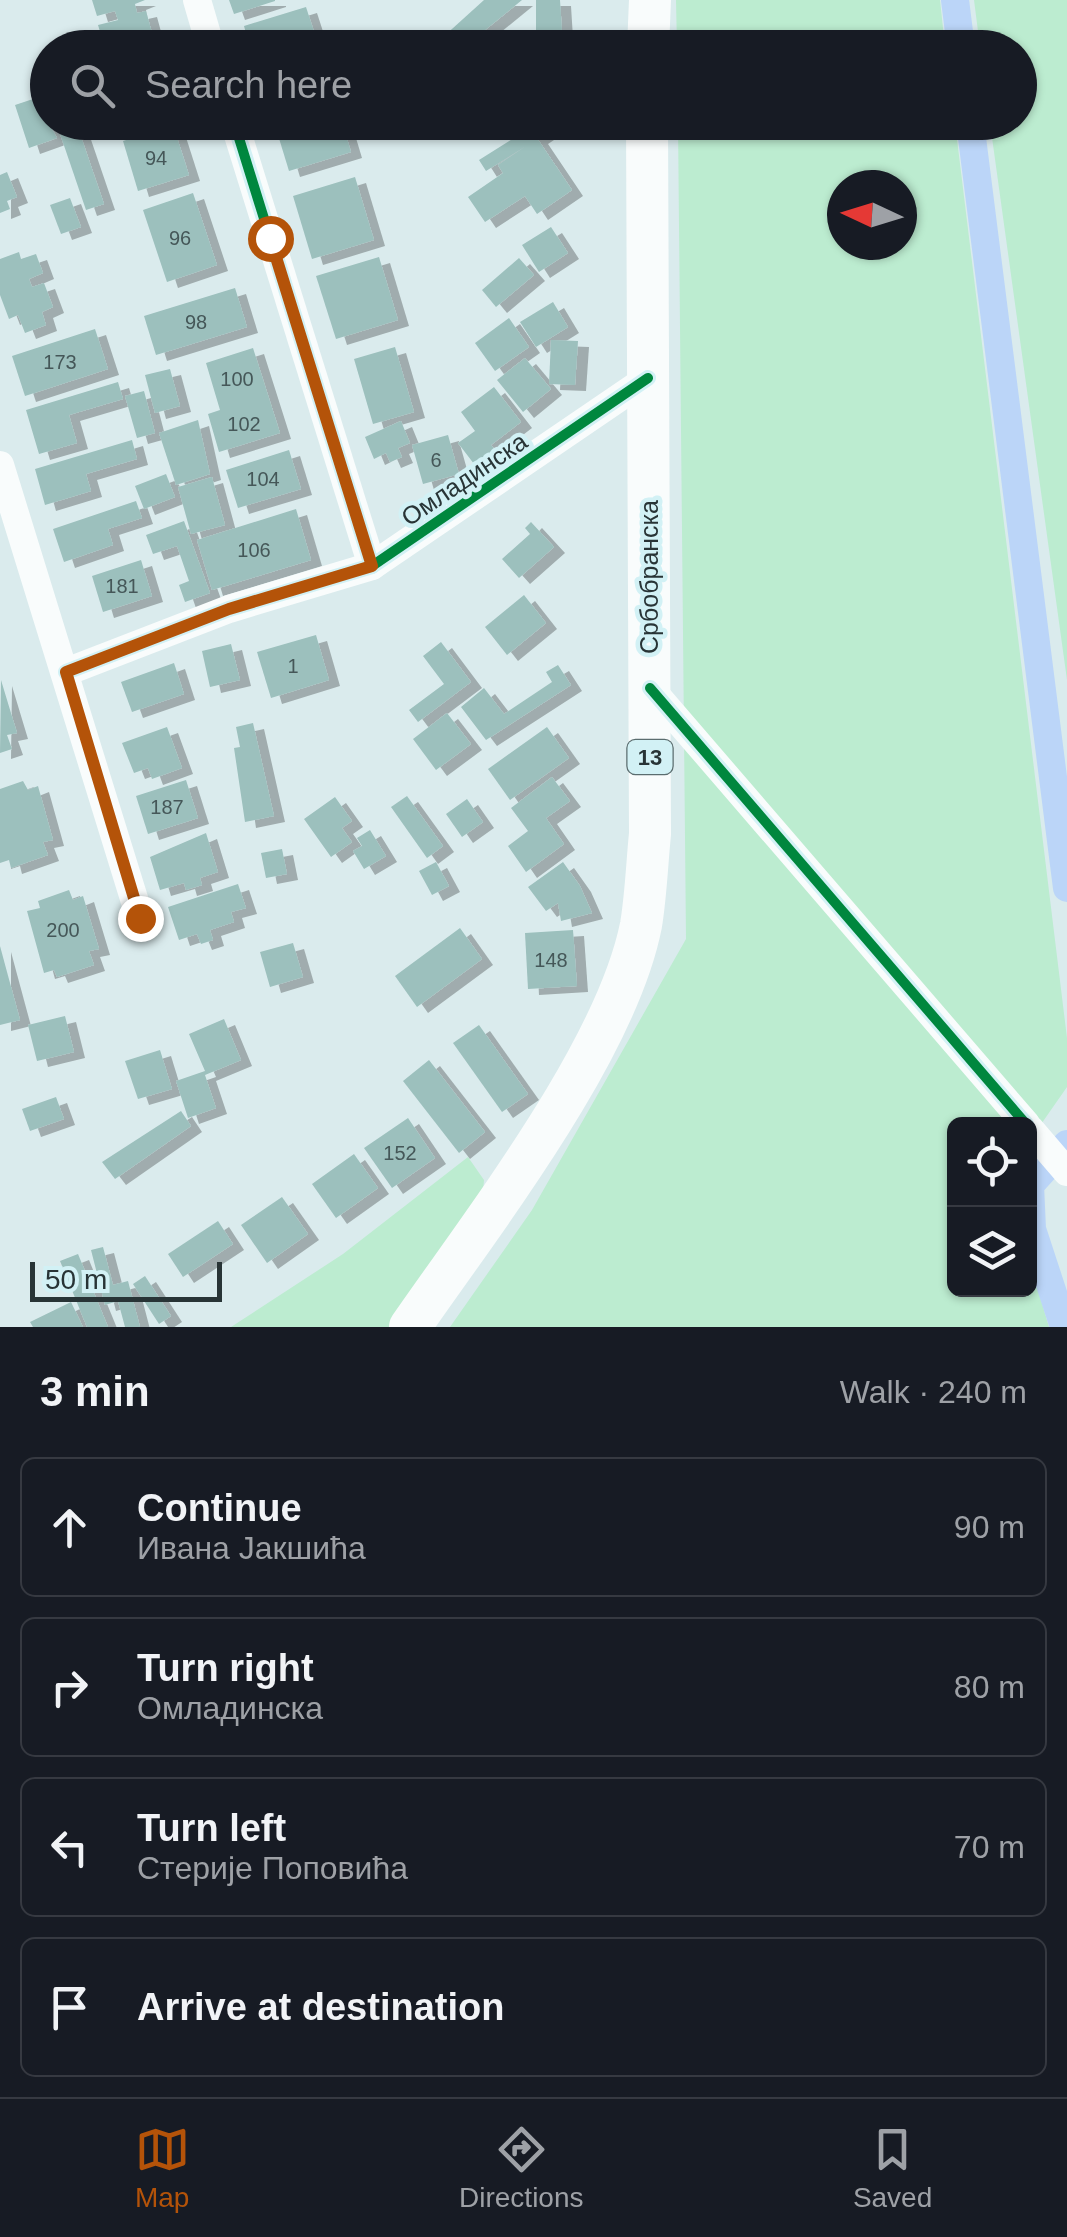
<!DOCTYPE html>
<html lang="en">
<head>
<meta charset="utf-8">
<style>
  body { margin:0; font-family:Arial,sans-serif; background:#242831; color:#f1f3f6 }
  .controls { position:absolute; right:30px; bottom:30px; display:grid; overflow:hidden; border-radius:15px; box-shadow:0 2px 8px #0004 }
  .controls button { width:90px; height:90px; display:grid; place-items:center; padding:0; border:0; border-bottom:2px solid #363941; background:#171b24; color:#f1f3f6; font:50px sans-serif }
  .compass { position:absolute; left:827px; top:170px; width:90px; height:90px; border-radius:50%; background:#171b24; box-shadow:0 2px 8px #0004; rotate:274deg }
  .scale { position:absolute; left:30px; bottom:25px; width:192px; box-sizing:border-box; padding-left:10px; border:5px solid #283436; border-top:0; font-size:28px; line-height:35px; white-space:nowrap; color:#283436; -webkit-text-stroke:8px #d2f1f5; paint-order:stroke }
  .stop { position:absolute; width:30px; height:30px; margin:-22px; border:8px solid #b45309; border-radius:50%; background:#fff }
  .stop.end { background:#b45309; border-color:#fff; box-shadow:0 2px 10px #0008 }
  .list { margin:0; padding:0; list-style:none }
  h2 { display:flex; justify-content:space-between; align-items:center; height:130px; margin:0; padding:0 40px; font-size:42px }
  h2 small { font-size:32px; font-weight:400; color:#9ea1a6 }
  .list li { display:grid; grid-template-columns:65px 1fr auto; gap:30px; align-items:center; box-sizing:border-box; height:140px; margin:0 20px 20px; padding:0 20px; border:2px solid #363941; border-radius:15px }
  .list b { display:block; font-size:38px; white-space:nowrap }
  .list p { margin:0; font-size:32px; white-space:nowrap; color:#9ea1a6 }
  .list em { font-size:32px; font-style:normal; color:#9ea1a6 }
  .icon { flex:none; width:55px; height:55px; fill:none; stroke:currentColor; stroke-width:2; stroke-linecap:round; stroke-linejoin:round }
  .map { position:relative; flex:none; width:1067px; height:1327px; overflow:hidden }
  .search { position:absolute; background:#171b24; box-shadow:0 2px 8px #0004; left:30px; right:30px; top:30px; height:110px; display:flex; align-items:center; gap:25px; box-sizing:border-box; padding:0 35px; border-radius:55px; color:#9ea1a6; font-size:38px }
  .sheet { height:770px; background:#171b24 }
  nav { display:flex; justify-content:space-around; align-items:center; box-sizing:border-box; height:140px; border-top:2px solid #363941; background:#171b24; font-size:28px; color:#9ea1a6 }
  nav a { display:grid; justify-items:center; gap:5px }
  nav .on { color:#b45309 }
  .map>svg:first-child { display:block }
  .green { fill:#bcecd0; fill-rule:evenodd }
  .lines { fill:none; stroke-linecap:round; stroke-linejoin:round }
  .canal { stroke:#bbd5f8; stroke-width:28 }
  .building { fill:#9cc0bd; filter:url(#shadow) }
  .street { stroke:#f9fcfc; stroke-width:28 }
  .primary { stroke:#f9fcfc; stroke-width:42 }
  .cycleway-casing { stroke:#d2f1f5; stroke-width:16 }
  .cycleway { stroke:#00873e; stroke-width:10 }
  .route { stroke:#b45309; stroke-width:12 }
  .labels { text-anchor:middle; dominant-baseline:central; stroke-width:9; stroke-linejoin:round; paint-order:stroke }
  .number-label { font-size:20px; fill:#455758 }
  .shield { fill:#d2f1f5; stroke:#5b6d6f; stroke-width:2.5 }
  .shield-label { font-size:22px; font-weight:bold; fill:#283436 }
  .street-label { font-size:25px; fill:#283436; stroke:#d2f1f5 }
</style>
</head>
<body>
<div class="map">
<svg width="1067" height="1327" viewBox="0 0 1067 1327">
  <defs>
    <filter id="shadow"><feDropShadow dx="11" dy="6" stdDeviation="0" flood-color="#0004"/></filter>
  </defs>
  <rect width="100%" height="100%" fill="#daebed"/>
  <!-- green -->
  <g class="green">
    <path d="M676 0H940L945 47H677Z"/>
    <path d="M974 0H1067V680L990 123 1020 122V48L980 47Z"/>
    <path d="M678 123H955L1067 1038V1087L1030 1140V1124H954V1290H1030V1263L1049 1327H450L532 1210 686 939ZM842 185H902V245H842Z"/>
    <path d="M468 1157 484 1180 482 1205 394 1327H231L343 1254Z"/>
  </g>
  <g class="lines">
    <!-- canal -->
    <g class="canal">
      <path d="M955 0 961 48"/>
      <path d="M970 122 1067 888"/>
      <path d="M1064 1327 1032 1229 1030 1185 1067 1144"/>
    </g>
  </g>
  <!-- building -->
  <g class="building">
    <path d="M92 0H145L135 4 137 13 146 11 152 33 105 48 98 25 118 20 115 11 97 16Z"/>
    <path d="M229 0H275V1L234 14Z"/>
    <path d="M484 0H522L463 48H448L442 38Z"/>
    <path d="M536 0H560L563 48H536Z"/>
    <path d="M306 7 318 44 250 48 244 26Z"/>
    <path d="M42 96 48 122 57 138 29 148 15 105Z"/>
    <path d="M56 122H76L104 204 86 210Z"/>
    <path d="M274 122H342L351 152 289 171Z"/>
    <path d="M531 122H561L537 138 572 190 537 214 525 196 485 222 468 197 503 173 498 165 526 146 486 171 479 160 533 126Z"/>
    <path d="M173 125 189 175 138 191 123 141Z"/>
    <path d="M7 172 17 197 7 201 10 209 0 213V175Z"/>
    <path d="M355 177 374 240 312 259 293 196Z"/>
    <path d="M193 193 217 265 167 282 143 210Z"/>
    <path d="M70 198 81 227 61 234 50 205Z"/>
    <path d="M551 227 568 253 539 272 522 245Z"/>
    <path d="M19 252 21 259 36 254 43 273 29 279 32 287 44 283 53 307 42 312 46 325 25 333 18 315 9 319 0 295V259Z"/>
    <path d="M379 257 398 320 336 339 316 276Z"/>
    <path d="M519 258 534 275 496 307 482 290Z"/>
    <path d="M235 288 247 327 156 355 144 316Z"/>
    <path d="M553 302 568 327 536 347 520 322Z"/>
    <path d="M509 318 529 347 495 371 475 343Z"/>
    <path d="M95 329 108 369 25 396 12 356Z"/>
    <path d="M551 340 578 341 575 385 549 384Z"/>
    <path d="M395 347 414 412 373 424 354 359Z"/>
    <path d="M253 348 280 433 219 452 208 414 220 410 206 363Z"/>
    <path d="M525 358 551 389 523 412 497 380Z"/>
    <path d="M170 369 180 406 155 413 145 375Z"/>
    <path d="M118 382 123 399 69 415 77 443 39 454 26 410Z"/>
    <path d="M494 387 521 422 491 445 504 461 484 477 458 443 475 431 461 412Z"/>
    <path d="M144 391 155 433 137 438 125 396Z"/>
    <path d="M198 420 210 474 176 485 159 433Z"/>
    <path d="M401 421 410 443 398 448 402 457 390 462 386 453 374 459 365 437Z"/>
    <path d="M448 435 459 474 423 484 412 445Z"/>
    <path d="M132 440 137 459 86 474 91 491 45 505 35 469Z"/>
    <path d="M289 450 301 489 238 508 226 470Z"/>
    <path d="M166 474 175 497 144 509 135 486Z"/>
    <path d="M212 477 225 525 191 534 178 487Z"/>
    <path d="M136 501 142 518 108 529 113 545 64 562 53 529Z"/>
    <path d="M296 509 311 560 212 590 197 540Z"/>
    <path d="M184 521 210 593 185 602 179 585 189 581 177 546 153 554 146 535Z"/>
    <path d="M531 522 554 547 519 578 502 559 530 534 525 528Z"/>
    <path d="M141 560 152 596 103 612 92 576Z"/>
    <path d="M524 595 546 623 507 655 485 627Z"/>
    <path d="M316 635 329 680 271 698 257 652Z"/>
    <path d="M441 642 471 682 418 722 409 710 444 684 423 656Z"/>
    <path d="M231 644 240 680 210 687 202 651Z"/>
    <path d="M174 663 184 694 132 712 121 682Z"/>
    <path d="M558 665 571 685 486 740 461 707 484 688 504 714 552 682 546 672Z"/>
    <path d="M1 680 17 733 7 735 12 749 0 753Z"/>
    <path d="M447 713 471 744 436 770 413 739Z"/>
    <path d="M253 723 274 816 245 822 234 748 240 747 236 727Z"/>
    <path d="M167 727 182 768 152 779 148 768 134 773 122 743Z"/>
    <path d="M547 727 569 758 510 800 488 769Z"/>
    <path d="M552 777 570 801 546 818 564 844 526 872 508 846 528 831 511 808Z"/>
    <path d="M186 780 198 818 148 834 136 796Z"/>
    <path d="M23 781 28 790 38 786 53 840 43 842 48 855 11 868 9 860 0 863V789Z"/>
    <path d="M407 796 443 846 427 858 391 807Z"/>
    <path d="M335 797 352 821 342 828 352 842 331 857 304 819Z"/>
    <path d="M467 799 483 822 462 837 446 814Z"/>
    <path d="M370 830 386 856 364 869 353 851 362 846 357 838Z"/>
    <path d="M206 833 218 872 200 878 202 885 186 890 184 883 160 890 150 857Z"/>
    <path d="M282 849 287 874 266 878 261 853Z"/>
    <path d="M436 862 449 886 432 895 419 871Z"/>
    <path d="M563 862 580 886 592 913 561 921 558 903 546 911 528 887Z"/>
    <path d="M238 884 246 908 231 912 234 922 210 930 213 940 201 944 197 934 179 940 168 907Z"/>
    <path d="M69 890 73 900 83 896 99 949 89 951 94 965 57 977 54 970 44 973 27 911 40 908 38 901Z"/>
    <path d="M460 928 482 959 417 1007 395 976Z"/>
    <path d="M573 930 577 986 528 989 525 933Z"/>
    <path d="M293 943 303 977 270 987 260 952Z"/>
    <path d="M0 946 20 1020 0 1025Z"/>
    <path d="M65 1016 74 1052 37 1061 28 1025Z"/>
    <path d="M224 1019 241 1060 205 1075 216 1108 188 1118 176 1081 205 1071 189 1034Z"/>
    <path d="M479 1025 528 1094 502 1112 453 1043Z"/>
    <path d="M160 1050 172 1089 138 1099 125 1061Z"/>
    <path d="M429 1060 485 1132 459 1153 403 1081Z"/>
    <path d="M56 1097 64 1119 30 1131 22 1109Z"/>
    <path d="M181 1111 191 1126 115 1179 102 1162Z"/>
    <path d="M408 1118 435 1158 392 1188 364 1148Z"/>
    <path d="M354 1154 378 1188 336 1218 312 1184Z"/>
    <path d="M282 1197 308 1234 267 1263 241 1225Z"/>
    <path d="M218 1221 233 1244 183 1277 168 1254Z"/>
    <path d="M103 1247 113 1285 128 1281 140 1327H125L118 1301 105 1305 91 1250Z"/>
    <path d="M78 1254 108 1327H87L60 1261Z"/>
    <path d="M145 1276 171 1316 159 1324 133 1284Z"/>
    <path d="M71 1302 83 1327H33L30 1322Z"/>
  </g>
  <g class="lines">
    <!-- street -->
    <g class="street">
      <path d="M197 0 211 48"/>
      <path d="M234 122 372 566"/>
      <path d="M0 465 140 918"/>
      <path d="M66 672 229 609 372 566 648 378"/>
      <path d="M650 688 1026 1124"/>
      <path d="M1030 1129 1067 1172"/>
    </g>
    <!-- primary -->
    <g class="primary">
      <path d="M648 48 650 0"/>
      <path d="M410 1327C484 1220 616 1051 641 925 646 895 647 863 650 834L647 122"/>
    </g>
    <defs>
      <g id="cycleway">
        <path d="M234 122 372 566"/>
        <path d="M66 672 229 609 372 566 648 378"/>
        <path d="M650 688 1026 1124"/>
      </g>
    </defs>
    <!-- cycleway casing -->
    <use href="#cycleway" class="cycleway-casing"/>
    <!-- cycleway -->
    <use href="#cycleway" class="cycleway"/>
  </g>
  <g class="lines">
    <!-- route -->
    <path class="route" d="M140 918 66 672 229 609 372 566 270 238"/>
  </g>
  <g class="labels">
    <!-- number labels -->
    <g class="number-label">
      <text x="156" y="158">94</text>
      <text x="180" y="238">96</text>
      <text x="196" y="322">98</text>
      <text x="60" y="362">173</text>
      <text x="237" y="379">100</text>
      <text x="244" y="424">102</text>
      <text x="436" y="460">6</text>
      <text x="263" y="479">104</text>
      <text x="254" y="550">106</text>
      <text x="122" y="586">181</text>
      <text x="293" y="666">1</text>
      <text x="167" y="807">187</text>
      <text x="63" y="930">200</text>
      <text x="551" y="960">148</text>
      <text x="400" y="1153">152</text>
    </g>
    <!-- shield labels -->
    <rect class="shield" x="627.5" y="740" width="45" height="34" rx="8"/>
    <g class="shield-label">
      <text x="650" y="757">13</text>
    </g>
    <!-- street labels -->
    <g class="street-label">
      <text transform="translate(464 479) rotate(-34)">Омладинска</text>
      <text transform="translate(649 577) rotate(-90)">Србобранска</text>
    </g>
  </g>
</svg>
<div class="controls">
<button><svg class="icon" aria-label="locate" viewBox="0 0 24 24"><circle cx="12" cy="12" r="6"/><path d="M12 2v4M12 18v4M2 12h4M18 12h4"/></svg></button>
<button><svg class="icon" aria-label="layers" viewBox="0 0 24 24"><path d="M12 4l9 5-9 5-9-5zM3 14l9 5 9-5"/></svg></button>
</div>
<svg class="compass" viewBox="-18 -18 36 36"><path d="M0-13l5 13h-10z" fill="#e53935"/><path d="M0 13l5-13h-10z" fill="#9ea1a6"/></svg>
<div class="scale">50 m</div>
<div class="stop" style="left:270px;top:238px"></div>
<div class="stop end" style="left:140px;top:918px"></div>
<div class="search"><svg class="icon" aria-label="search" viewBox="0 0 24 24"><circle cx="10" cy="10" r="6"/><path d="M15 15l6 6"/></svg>Search here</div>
</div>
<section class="sheet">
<h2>3 min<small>Walk · 240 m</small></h2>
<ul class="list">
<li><svg class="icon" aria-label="ahead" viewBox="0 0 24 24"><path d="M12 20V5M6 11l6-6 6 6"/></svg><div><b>Continue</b><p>Ивана Јакшића</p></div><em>90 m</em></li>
<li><svg class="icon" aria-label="right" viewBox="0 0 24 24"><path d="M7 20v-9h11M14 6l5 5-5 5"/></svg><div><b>Turn right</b><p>Омладинска</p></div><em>80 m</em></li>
<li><svg class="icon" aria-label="left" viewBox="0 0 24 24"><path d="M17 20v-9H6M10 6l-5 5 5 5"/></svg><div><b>Turn left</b><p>Стерије Поповића</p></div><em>70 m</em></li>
<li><svg class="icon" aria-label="arrive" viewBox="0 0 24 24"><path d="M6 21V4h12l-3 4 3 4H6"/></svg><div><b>Arrive at destination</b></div></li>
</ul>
</section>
<nav>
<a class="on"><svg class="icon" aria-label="map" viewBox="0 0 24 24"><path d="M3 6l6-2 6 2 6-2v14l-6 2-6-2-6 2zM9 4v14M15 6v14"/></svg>Map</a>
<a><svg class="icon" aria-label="directions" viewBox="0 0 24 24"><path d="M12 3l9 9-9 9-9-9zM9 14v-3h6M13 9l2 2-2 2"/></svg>Directions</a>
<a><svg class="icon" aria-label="saved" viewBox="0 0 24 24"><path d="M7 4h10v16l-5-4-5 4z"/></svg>Saved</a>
</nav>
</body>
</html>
